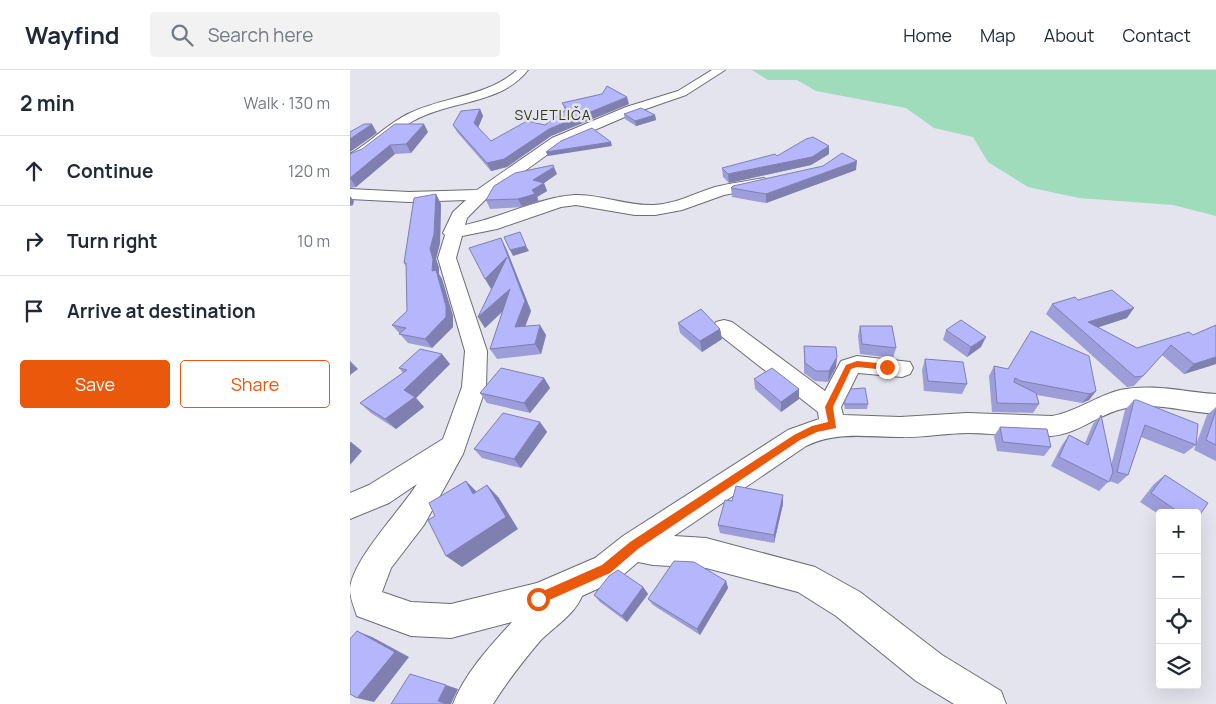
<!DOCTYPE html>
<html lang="en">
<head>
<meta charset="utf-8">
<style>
  body { margin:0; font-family:Manrope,sans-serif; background:#f2f2f3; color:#1f2937 }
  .controls { position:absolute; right:15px; bottom:15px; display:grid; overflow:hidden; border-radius:5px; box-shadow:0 5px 20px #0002 }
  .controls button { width:45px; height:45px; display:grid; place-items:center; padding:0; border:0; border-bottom:1px solid #e0e1e3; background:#fff; color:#1f2937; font:25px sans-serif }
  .stop { position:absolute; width:15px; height:15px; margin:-11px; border:4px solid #ea580c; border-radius:50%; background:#fff }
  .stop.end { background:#ea580c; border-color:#fff; box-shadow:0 1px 5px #0008 }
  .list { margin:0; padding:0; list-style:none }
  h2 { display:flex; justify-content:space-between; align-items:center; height:65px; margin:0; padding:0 20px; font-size:21px }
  h2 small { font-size:16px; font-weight:400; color:#747a83 }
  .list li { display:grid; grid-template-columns:32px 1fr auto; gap:15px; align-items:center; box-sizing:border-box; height:70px; padding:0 20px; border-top:1px solid #e0e1e3 }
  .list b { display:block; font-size:19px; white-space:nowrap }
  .list em { font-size:16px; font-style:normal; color:#747a83 }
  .actions { display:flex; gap:10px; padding:15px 20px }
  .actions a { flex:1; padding:11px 0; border:1px solid #ea580c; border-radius:5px; text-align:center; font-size:18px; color:#ea580c }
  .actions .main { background:#ea580c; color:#fff }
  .icon { flex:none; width:28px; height:28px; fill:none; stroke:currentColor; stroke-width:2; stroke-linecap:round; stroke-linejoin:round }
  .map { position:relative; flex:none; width:866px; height:634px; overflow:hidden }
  header { display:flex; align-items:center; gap:30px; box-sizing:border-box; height:70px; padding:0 25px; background:#fff; border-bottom:1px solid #e0e1e3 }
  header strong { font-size:24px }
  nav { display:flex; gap:28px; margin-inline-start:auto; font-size:18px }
  .search { width:350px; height:45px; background:#f2f2f3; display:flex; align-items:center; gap:12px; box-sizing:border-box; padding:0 18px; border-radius:5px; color:#747a83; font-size:19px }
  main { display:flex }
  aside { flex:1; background:#fff }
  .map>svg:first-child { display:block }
  .green { fill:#9edcbb }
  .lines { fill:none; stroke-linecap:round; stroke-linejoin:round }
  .street-casing { stroke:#6b6c74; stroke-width:2 }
  .street { fill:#fff; fill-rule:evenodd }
  .wall { fill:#9c9dd9 }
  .shaded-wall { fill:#7f7fb0 }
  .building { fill:#b5b6fc; stroke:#7f7fb0 }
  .route { fill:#ea580c }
  .labels { text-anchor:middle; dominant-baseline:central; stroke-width:5; stroke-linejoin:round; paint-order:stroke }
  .far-quarter-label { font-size:14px; letter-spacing:1px; fill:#34370e; stroke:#e3e4ed }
</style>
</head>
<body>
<header>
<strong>Wayfind</strong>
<div class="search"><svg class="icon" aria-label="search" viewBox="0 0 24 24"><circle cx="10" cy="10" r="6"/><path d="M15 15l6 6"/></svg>Search here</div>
<nav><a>Home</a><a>Map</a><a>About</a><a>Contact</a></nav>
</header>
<main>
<aside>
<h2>2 min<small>Walk · 130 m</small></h2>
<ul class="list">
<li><svg class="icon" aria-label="ahead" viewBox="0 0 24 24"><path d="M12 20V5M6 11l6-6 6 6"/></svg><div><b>Continue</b></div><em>120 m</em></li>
<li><svg class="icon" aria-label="right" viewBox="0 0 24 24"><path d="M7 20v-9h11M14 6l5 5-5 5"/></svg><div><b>Turn right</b></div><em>10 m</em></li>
<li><svg class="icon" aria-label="arrive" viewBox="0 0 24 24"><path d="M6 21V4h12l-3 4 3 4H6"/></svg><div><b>Arrive at destination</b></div></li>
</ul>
<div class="actions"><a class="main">Save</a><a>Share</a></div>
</aside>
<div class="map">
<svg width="866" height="634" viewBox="0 0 866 634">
  <rect width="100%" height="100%" fill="#e3e4ed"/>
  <!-- green -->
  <path class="green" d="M402 0H866V146L823 135 729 128 678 117 638 92 623 67 584 58 556 38 466 21 447 10H418Z"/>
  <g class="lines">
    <defs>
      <g id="street">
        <path d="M167 0H178C151 35 100 30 63 51 42 63 24 88 0 94V84C21 72 38 53 60 43 95 26 137 27 167 0Z"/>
        <path d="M362 0H375L336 25 284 43 212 74 137 128 117 148 115 155C150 148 190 127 225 125 249 124 277 136 304 135 326 134 345 123 365 117 381 113 398 111 414 108L422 113 419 116 374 125 332 140 305 145H285L226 135 211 137 147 159 112 166 106 188 137 281 136 317 113 384 74 455 41 498 32 522 61 532 101 534 187 513 245 488 273 466 438 360 469 349 468 342 366 262 363 257 366 252 374 250 382 252 475 321 491 291 507 286 560 292 563 298 560 304 552 307 508 303 491 337 493 345 550 347 617 343 702 346C726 342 746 326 770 320 802 313 835 322 866 324V344C835 342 802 331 772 339 747 345 728 364 701 366 674 369 645 363 618 363 595 363 572 368 549 367 517 367 487 361 456 376L324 466 356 468 465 497 510 522 592 585 651 621 656 634H604L566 611 486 546 448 522 356 498 303 495 288 492 267 510 232 526C225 544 204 557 190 571 173 591 157 612 143 634H103C115 603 140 576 162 552L101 568 61 566 7 546C4 537 0 528 0 519 2 490 50 441 67 414L39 433 0 449V423L19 415 93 369 112 317 115 281 88 188 95 165 93 163 103 142 116 130 59 132 0 129V119L59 122 127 120 202 68 276 37 328 21Z"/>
      </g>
    </defs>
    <!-- street casing -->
    <use href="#street" class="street-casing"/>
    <!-- street -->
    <use href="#street" class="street"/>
  </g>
  <!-- wall -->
  <g class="wall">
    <path d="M212 33 279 34 201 66 157 97 141 101 107 62 103 55 130 39 133 46 128 58 141 71 195 55 215 40Z"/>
    <path d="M274 44 305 45 306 50 286 56 275 49Z"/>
    <path d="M78 62 61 83 45 84 6 117 0 118V84Z"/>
    <path d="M479 76V84L461 95 379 113 373 107 372 98 427 86Z"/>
    <path d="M506 100 416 133 382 127 381 118Z"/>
    <path d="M207 104 194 113 197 121 187 127 189 132 172 137 140 139 136 130Z"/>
    <path d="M86 124 91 134 90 173 86 189 89 198V204L92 209 103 246V257L82 278 58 273 42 255 57 241 56 196 54 193Z"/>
    <path d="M156 178 181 241 175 256 196 265 191 284 147 289 140 279 153 241 135 258 128 247 142 218 141 219Z"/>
    <path d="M728 230 777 248 748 257 787 278 843 265 866 255V294L834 304 812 285 784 316 777 317 696 244 702 234Z"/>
    <path d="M328 253 370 259 372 269 352 282 330 263Z"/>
    <path d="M510 256 546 278 543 288 510 284 508 266Z"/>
    <path d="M596 260 631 277 617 287 593 270Z"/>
    <path d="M454 276 486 297 478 312 465 311 454 303Z"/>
    <path d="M575 289 617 314 612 324 574 321 572 300Z"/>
    <path d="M100 294 66 328 74 337 46 359 21 343 10 333 53 303 49 298Z"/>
    <path d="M644 296 746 321 739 330 732 333 687 325 689 334 683 343 642 342 639 306Z"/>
    <path d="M194 308 200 318 180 343 137 333 130 323Z"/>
    <path d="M404 309 449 319V329L431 342 405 319Z"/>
    <path d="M495 330 518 334 517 339H495L494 335Z"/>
    <path d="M784 330 846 375 834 384 791 367 778 405 768 414 759 411 749 421 701 396 712 375 719 365 735 373 743 354 751 345 761 396 775 340Z"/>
    <path d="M866 337V391L844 380 857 345Z"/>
    <path d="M190 352 197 362 171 398 132 388 124 379Z"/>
    <path d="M650 357 701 377 694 386 647 381 644 366Z"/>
    <path d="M815 405 847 443H810V445L790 432 804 414Z"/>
    <path d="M382 431 433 434 424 473 370 463 368 455Z"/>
    <path d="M376 511 378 518 350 565 303 535 298 529Z"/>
    <path d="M293 517 298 524 277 552 250 532 244 525Z"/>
  </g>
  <!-- shaded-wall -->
  <g class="shaded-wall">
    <path d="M277 27 279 34 201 66 157 97 141 101 137 93 199 59Z"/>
    <path d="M130 39 133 46 127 60 124 53Z"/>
    <path d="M305 45 306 50 286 56 285 51Z"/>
    <path d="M22 54 27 63 0 82V69Z"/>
    <path d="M74 54 78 62 61 83 56 74Z"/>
    <path d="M261 72 262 76 198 86 196 82Z"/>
    <path d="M40 75 45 84 6 117 0 108Z"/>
    <path d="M479 76V84L461 95 379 113 378 104Z"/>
    <path d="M507 91 506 100 416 133V124Z"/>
    <path d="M204 97 207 104 194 113 197 121 187 127 189 132 172 137 168 129 182 120 183 110Z"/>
    <path d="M86 124 91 134 90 173 86 189 89 198V204L92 209 103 246V257L82 278 75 269 82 201 80 179Z"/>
    <path d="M0 126 4 131 3 135 0 136Z"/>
    <path d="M151 168 156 178 181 241 171 268 165 257 175 231Z"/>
    <path d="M176 176 179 181 163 186 160 180Z"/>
    <path d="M157 187 162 198 141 219 135 209Z"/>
    <path d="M160 219 166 229 135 258 128 247Z"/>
    <path d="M784 238 777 248 734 262 738 252Z"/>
    <path d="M190 255 196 265 191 284 185 274Z"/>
    <path d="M370 259 372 269 352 282 350 271Z"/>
    <path d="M636 267 631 277 617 287 621 277Z"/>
    <path d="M92 284 100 294 66 328 74 337 46 359 35 349 54 320Z"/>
    <path d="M487 287 486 297 478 312 479 301Z"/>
    <path d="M866 287V294L834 304 844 294Z"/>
    <path d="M0 291 8 299 0 305Z"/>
    <path d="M194 308 200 318 180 343 174 333Z"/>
    <path d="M449 319V329L431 342V332Z"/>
    <path d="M746 321 739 330 732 333 740 324Z"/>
    <path d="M190 352 197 362 171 398 164 389Z"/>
    <path d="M0 372H1L12 381 0 395Z"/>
    <path d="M116 411 129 424H123Z"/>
    <path d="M137 415 149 428 168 459 112 497 96 486Z"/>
    <path d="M433 425V434L424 473V465Z"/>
    <path d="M376 511 378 518 350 565 347 559Z"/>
    <path d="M293 517 298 524 277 552 272 546Z"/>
    <path d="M7 561 22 567 59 587 24 632 7 628Z"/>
    <path d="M96 615 108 619 101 634H94L88 631Z"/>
  </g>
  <!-- building -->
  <g class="building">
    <path d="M257 16 277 27 199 59 154 89 137 93 103 55 111 41 130 39 124 53 141 71 177 51 195 55 217 39 212 33 252 24Z"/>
    <path d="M291 38 305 45 285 51 274 44Z"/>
    <path d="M14 54H22L0 69V62Z"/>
    <path d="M45 54H74L56 74 40 75 0 108V84L12 79Z"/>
    <path d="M242 58 261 72 196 82 211 71Z"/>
    <path d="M463 67 479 76 462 87 378 104 372 98 425 84 427 86 456 69Z"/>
    <path d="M492 83 507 91 416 124 381 118 383 116 473 96Z"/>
    <path d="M203 95 204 97 183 110 194 113 182 120 185 124 168 129 136 130 144 116 165 103Z"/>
    <path d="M86 124 84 164 80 179 83 189 82 201 86 200 96 236V247L75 269 49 264 56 258 42 255 57 241 56 193H54L64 128Z"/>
    <path d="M170 162 176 176 160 180 154 167Z"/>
    <path d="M151 168 175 231 165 257 190 255 185 274 140 279 160 219 128 247 157 187 135 209 119 178Z"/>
    <path d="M762 220 784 238 738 252 787 278 839 262 843 265 866 255V287L844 294 821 275 793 306 785 307 702 234 725 227 728 230Z"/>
    <path d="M351 239 370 259 350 271 328 253Z"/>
    <path d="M611 250 636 267 621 277 596 260Z"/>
    <path d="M510 256H542L546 278 512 274Z"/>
    <path d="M681 261 739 286 746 321 740 324 671 311 665 308 664 312 686 323 689 334 647 333 644 296 658 299Z"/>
    <path d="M454 276 486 277 487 287 479 301H466L455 293Z"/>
    <path d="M70 279 92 284 54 320 65 327 35 349 10 333 57 300 49 298Z"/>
    <path d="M575 289 613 292 617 314 578 311Z"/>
    <path d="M151 298 194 308 174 333 130 323Z"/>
    <path d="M422 298 449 319 431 332 404 309Z"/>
    <path d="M515 318 518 334H495V330L501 319Z"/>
    <path d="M784 330H787L848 354 846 375 795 355 778 405 767 402Z"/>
    <path d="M866 340V375L856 370Z"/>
    <path d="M153 343 190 352 164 389 124 379Z"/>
    <path d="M751 345 763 402 759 412 709 387 719 365 738 375Z"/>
    <path d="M650 357 697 359 701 377 653 372Z"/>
    <path d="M815 405 858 433 847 449V443H830L801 423Z"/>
    <path d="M116 411 123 424 137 415 156 447 96 486 78 450 85 446 79 433Z"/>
    <path d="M386 416 433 425 424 465 368 455 375 430 382 431Z"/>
    <path d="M324 491 344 492 376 511 347 559 298 529Z"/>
    <path d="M268 500 293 517 272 546 244 525 259 506Z"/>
    <path d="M7 561 45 582 7 628 0 624V569Z"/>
    <path d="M60 604 96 615 88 631 95 633 94 634H41Z"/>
  </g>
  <!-- route -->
  <path class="route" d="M507 291 537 294 541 297 537 300 507 297 501 299 483 337 486 358 467 362 450 370 288 479 260 503 188 535 184 533V525L252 495 280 472 444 365 462 356 478 352 475 337 496 295Z"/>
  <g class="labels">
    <!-- far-quarter labels -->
    <g class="far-quarter-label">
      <text x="203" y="44">SVJETLIČA</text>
    </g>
  </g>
</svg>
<div class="controls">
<button>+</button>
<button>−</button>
<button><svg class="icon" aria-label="locate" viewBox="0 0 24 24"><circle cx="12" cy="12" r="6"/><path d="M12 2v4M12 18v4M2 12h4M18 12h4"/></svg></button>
<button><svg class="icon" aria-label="layers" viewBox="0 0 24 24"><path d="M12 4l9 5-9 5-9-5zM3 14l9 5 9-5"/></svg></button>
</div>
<div class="stop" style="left:188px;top:529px"></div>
<div class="stop end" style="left:537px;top:297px"></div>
</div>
</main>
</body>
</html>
